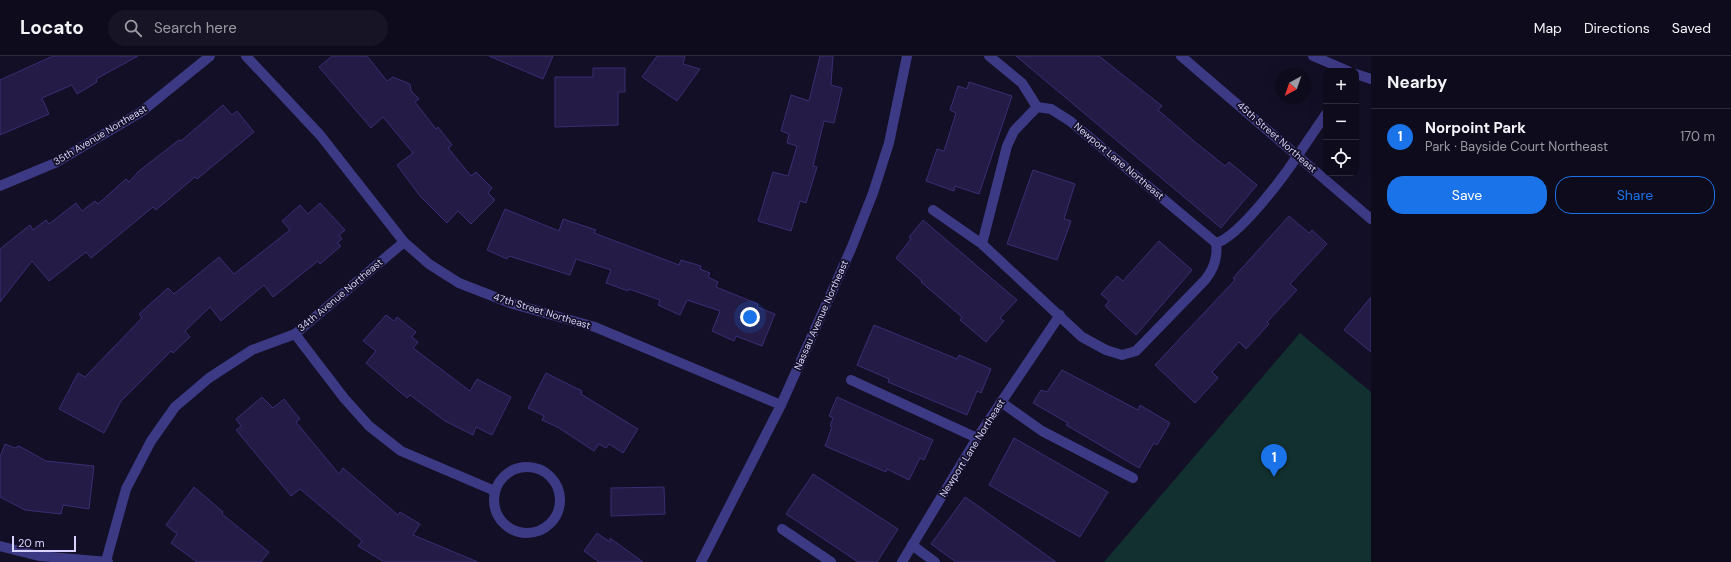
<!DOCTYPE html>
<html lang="en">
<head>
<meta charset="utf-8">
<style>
  body { margin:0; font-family:"DM Sans",sans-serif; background:#171425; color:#f1f3f6 }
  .controls { position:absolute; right:12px; top:12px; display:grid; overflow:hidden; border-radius:8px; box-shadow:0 4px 16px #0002 }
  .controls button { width:36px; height:36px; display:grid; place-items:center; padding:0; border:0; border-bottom:1px solid #2e2b3b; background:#0e0b1c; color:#f1f3f6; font:20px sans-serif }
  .compass { position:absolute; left:1275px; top:12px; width:36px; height:36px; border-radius:50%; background:#0e0b1c; box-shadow:0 4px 16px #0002; rotate:220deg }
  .scale { position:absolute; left:12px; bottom:10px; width:64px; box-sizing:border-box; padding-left:4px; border:2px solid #d9d4ff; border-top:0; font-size:11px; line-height:14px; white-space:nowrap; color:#d9d4ff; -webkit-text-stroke:3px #130f26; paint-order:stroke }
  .you { position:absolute; left:750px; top:261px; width:14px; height:14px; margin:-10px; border:3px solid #fff; border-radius:50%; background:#1a73e8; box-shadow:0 0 0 6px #1a73e833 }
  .badge { display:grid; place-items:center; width:26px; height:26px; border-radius:50%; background:#1a73e8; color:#fff; font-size:13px; font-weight:700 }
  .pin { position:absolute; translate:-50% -33px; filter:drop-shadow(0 1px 2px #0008) }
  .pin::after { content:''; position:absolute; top:21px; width:14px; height:12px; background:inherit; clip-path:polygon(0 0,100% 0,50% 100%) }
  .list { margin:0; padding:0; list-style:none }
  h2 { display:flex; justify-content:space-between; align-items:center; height:52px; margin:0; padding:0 16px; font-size:17px }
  h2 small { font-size:13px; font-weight:400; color:#9b9ba3 }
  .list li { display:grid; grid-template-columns:26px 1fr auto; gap:12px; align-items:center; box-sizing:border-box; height:56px; padding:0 16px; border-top:1px solid #2e2b3b }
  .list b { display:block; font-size:15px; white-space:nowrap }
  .list p { margin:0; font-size:13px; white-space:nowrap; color:#9b9ba3 }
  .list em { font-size:13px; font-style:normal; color:#9b9ba3 }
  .actions { display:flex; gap:8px; padding:12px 16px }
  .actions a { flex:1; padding:9px 0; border:1px solid #1a73e8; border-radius:16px; text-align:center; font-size:14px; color:#1a73e8 }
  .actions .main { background:#1a73e8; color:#fff }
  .icon { flex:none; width:22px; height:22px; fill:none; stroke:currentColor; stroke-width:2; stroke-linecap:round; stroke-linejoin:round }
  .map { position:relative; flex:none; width:1371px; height:506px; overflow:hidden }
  header { display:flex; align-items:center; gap:24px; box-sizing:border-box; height:56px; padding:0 20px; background:#0e0b1c; border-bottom:1px solid #2e2b3b }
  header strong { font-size:19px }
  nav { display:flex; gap:22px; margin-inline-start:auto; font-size:14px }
  .search { width:280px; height:36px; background:#171425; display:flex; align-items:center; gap:10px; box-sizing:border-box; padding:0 14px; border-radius:22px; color:#9b9ba3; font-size:15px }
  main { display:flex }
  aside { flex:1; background:#0e0b1c }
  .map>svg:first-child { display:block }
  .green { fill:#12302f }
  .building { fill:#241b47; stroke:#3b2d73 }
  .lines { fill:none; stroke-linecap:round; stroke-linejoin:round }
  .service { stroke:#3d3a85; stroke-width:10 }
  .minor { stroke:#3d3a85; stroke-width:10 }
  .labels { text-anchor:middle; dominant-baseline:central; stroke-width:3.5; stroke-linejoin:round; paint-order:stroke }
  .street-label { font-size:10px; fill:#d9d4ff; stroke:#130f26 }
</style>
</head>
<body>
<header>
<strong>Locato</strong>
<div class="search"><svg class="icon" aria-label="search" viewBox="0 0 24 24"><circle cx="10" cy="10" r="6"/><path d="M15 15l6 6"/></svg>Search here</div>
<nav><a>Map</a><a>Directions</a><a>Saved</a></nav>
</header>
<main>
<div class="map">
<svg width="1371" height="506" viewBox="0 0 1371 506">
  <rect width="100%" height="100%" fill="#130f26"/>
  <!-- green -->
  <path class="green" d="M1300 277 1371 336V506H1104Z"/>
  <!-- building -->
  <g class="building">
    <path d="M53 0H138L96 23 97 26 77 38 72 29 42 42 49 58 0 79V24Z"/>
    <path d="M332 0H367L387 25 393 21 410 28 411 35 419 43 415 46 436 73 438 71 452 89 448 92 471 120 476 116 492 132 488 137 495 144 471 168 458 155 447 167 420 140 397 109 413 97 383 61 371 72 319 11Z"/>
    <path d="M489 0H553L543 23Z"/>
    <path d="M657 0H685L683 8 700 13 677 45 642 21Z"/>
    <path d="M820 0H833L831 29 842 32 834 67 824 65 813 110 817 111 806 147 800 145 791 175 758 165 773 116 788 120 797 90 787 87 789 78 781 75 791 39 809 45Z"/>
    <path d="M1016 0H1099L1162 50 1158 54 1194 85 1225 110 1229 106 1257 129 1221 172Z"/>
    <path d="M593 12H625V36H618V69L555 71V21H593Z"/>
    <path d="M969 26 1012 40 979 138 955 130 954 135 926 125 937 93 944 95 956 57 950 54 958 30 967 33Z"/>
    <path d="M223 49 232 59 237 55 254 76 197 123 195 121 156 154 153 151 91 202 86 196 49 225 32 205 0 246V193L30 169 33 174 46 164 49 168 76 147 82 155 95 145 98 148 126 123 129 126 139 115 179 84 181 85Z"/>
    <path d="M1033 114 1075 128 1064 163 1071 165 1057 204 1007 188Z"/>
    <path d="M320 147 345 174 339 179 342 183 337 187 341 190 320 208 318 205 273 241 264 229 221 265 210 251 185 275 190 281 173 297 171 295 121 345 104 377 59 353 78 317 85 321 142 262 139 258 168 232 174 238 219 201 234 218 290 174 282 165 300 149 308 158Z"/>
    <path d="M505 153 559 175 563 163 596 174 594 177 679 209 681 204 701 210 700 213 710 217 708 221 718 226 716 231 758 248 757 251 775 258 762 290 736 280 734 285 712 275 720 255 687 244 680 259 658 249 660 244 629 233 628 235 606 227 611 214 576 203 570 219 509 200 507 203 487 194Z"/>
    <path d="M1289 160 1309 177 1312 174 1327 188 1290 228 1297 234 1267 266 1269 268 1246 293 1239 286 1212 316 1218 322 1195 347 1155 309 1235 224 1233 222Z"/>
    <path d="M923 164 1017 244 1000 262 1004 265 986 286 960 264 962 261 921 226 922 225 896 202 911 183 909 181Z"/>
    <path d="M1159 185 1192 214 1136 279 1105 250 1109 245 1101 238 1117 220 1123 225Z"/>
    <path d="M1371 241V296L1344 274Z"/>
    <path d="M386 259 394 265 397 261 416 276 412 281 418 286 413 292 470 335 477 323 511 341 492 379 476 371 473 379 445 365 410 339 407 342 366 307 376 295 363 285Z"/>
    <path d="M874 269 957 303 959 299 991 313 981 337 977 335 967 359 888 326 889 323 857 309Z"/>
    <path d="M1062 314 1138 354 1140 349 1170 367 1157 389 1154 387 1139 412 1066 369 1068 367 1033 347 1041 334 1047 336Z"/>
    <path d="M546 317 582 335 581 338 638 373 623 397 609 388 606 392 599 388 594 395 559 372 542 364 544 360 528 352Z"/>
    <path d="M262 341 273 352 284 343 300 363 296 366 339 418 343 412 398 459 400 456 420 468 413 479 478 506H384L358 490 362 485 300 433 291 440 236 374 241 370 236 363Z"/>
    <path d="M837 341 933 384 924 404 920 402 909 424 887 413 886 416 825 390 832 371 830 370 833 362 829 360Z"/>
    <path d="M1014 382 1108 436 1080 481 989 429Z"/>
    <path d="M5 388 15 392 19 390 46 405 94 410 89 453 63 449 61 458 25 454 0 441V401Z"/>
    <path d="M813 418 898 473 877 506H858L786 458Z"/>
    <path d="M194 431 223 456 222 458 269 496 261 506H197L171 487 177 478 166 469Z"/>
    <path d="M664 431 665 458 611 460V432Z"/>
    <path d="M965 441 978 450 1056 506H956L931 488Z"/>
    <path d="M597 477 610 486V482L643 506H599L584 495Z"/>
  </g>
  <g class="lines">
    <!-- service -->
    <g class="service">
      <path d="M1313 0 1348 15"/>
      <path d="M1356 18 1371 23"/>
      <path d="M1298 99 1326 58"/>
    </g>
    <!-- minor -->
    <g class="minor">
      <path d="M246 0 320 79 404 186 429 208 459 227 513 248 595 271 781 349"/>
      <path d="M989 0 1022 27 1037 51"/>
      <path d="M1181 0 1371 163"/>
      <path d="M0 130 55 107 141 56 210 0"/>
      <path d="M933 154 982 188 1082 281 1106 294 1122 299 1136 295 1205 224C1214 213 1218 201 1216 187L1070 65 1051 53 1037 51 1014 75 1007 90 982 188"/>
      <path d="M1216 187C1239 181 1285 119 1298 99"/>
      <path d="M295 278 344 342 369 370 401 395 495 435"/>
      <path d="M851 324 977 382"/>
      <path d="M1001 346 1042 375 1133 422"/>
      <circle cx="527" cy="444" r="33"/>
      <path d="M782 473 831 506"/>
      <path d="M912 489 935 506"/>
      <path d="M0 490 39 500 108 506"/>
      <path d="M106 505 126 433 151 385 175 351 209 322 252 294 295 278 404 186"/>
      <path d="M701 506 781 349 851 193 873 137 889 87 907 0"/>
      <path d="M902 506 977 382 1060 259"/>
    </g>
  </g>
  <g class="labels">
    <!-- street labels -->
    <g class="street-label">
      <text transform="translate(100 79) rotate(-31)">35th Avenue Northeast</text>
      <text transform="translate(1277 81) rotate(41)">45th Street Northeast</text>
      <text transform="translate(1119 105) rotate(40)">Newport Lane Northeast</text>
      <text transform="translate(340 239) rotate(-40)">34th Avenue Northeast</text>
      <text transform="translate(542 255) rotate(17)">47th Street Northeast</text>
      <text transform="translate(821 259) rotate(-66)">Nassau Avenue Northeast</text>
      <text transform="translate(972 392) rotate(-58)">Newport Lane Northeast</text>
    </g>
  </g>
</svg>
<div class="controls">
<button>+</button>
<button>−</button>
<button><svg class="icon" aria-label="locate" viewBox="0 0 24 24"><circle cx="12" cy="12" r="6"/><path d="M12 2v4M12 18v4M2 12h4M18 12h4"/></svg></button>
</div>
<svg class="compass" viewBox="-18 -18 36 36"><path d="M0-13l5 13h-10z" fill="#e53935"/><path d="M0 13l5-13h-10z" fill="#9b9ba3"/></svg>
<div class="scale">20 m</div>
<div class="you"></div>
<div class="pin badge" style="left:1274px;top:421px">1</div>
</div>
<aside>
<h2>Nearby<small></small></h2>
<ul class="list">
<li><span class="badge">1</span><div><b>Norpoint Park</b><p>Park · Bayside Court Northeast</p></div><em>170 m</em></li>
</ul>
<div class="actions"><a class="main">Save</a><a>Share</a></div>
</aside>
</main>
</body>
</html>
